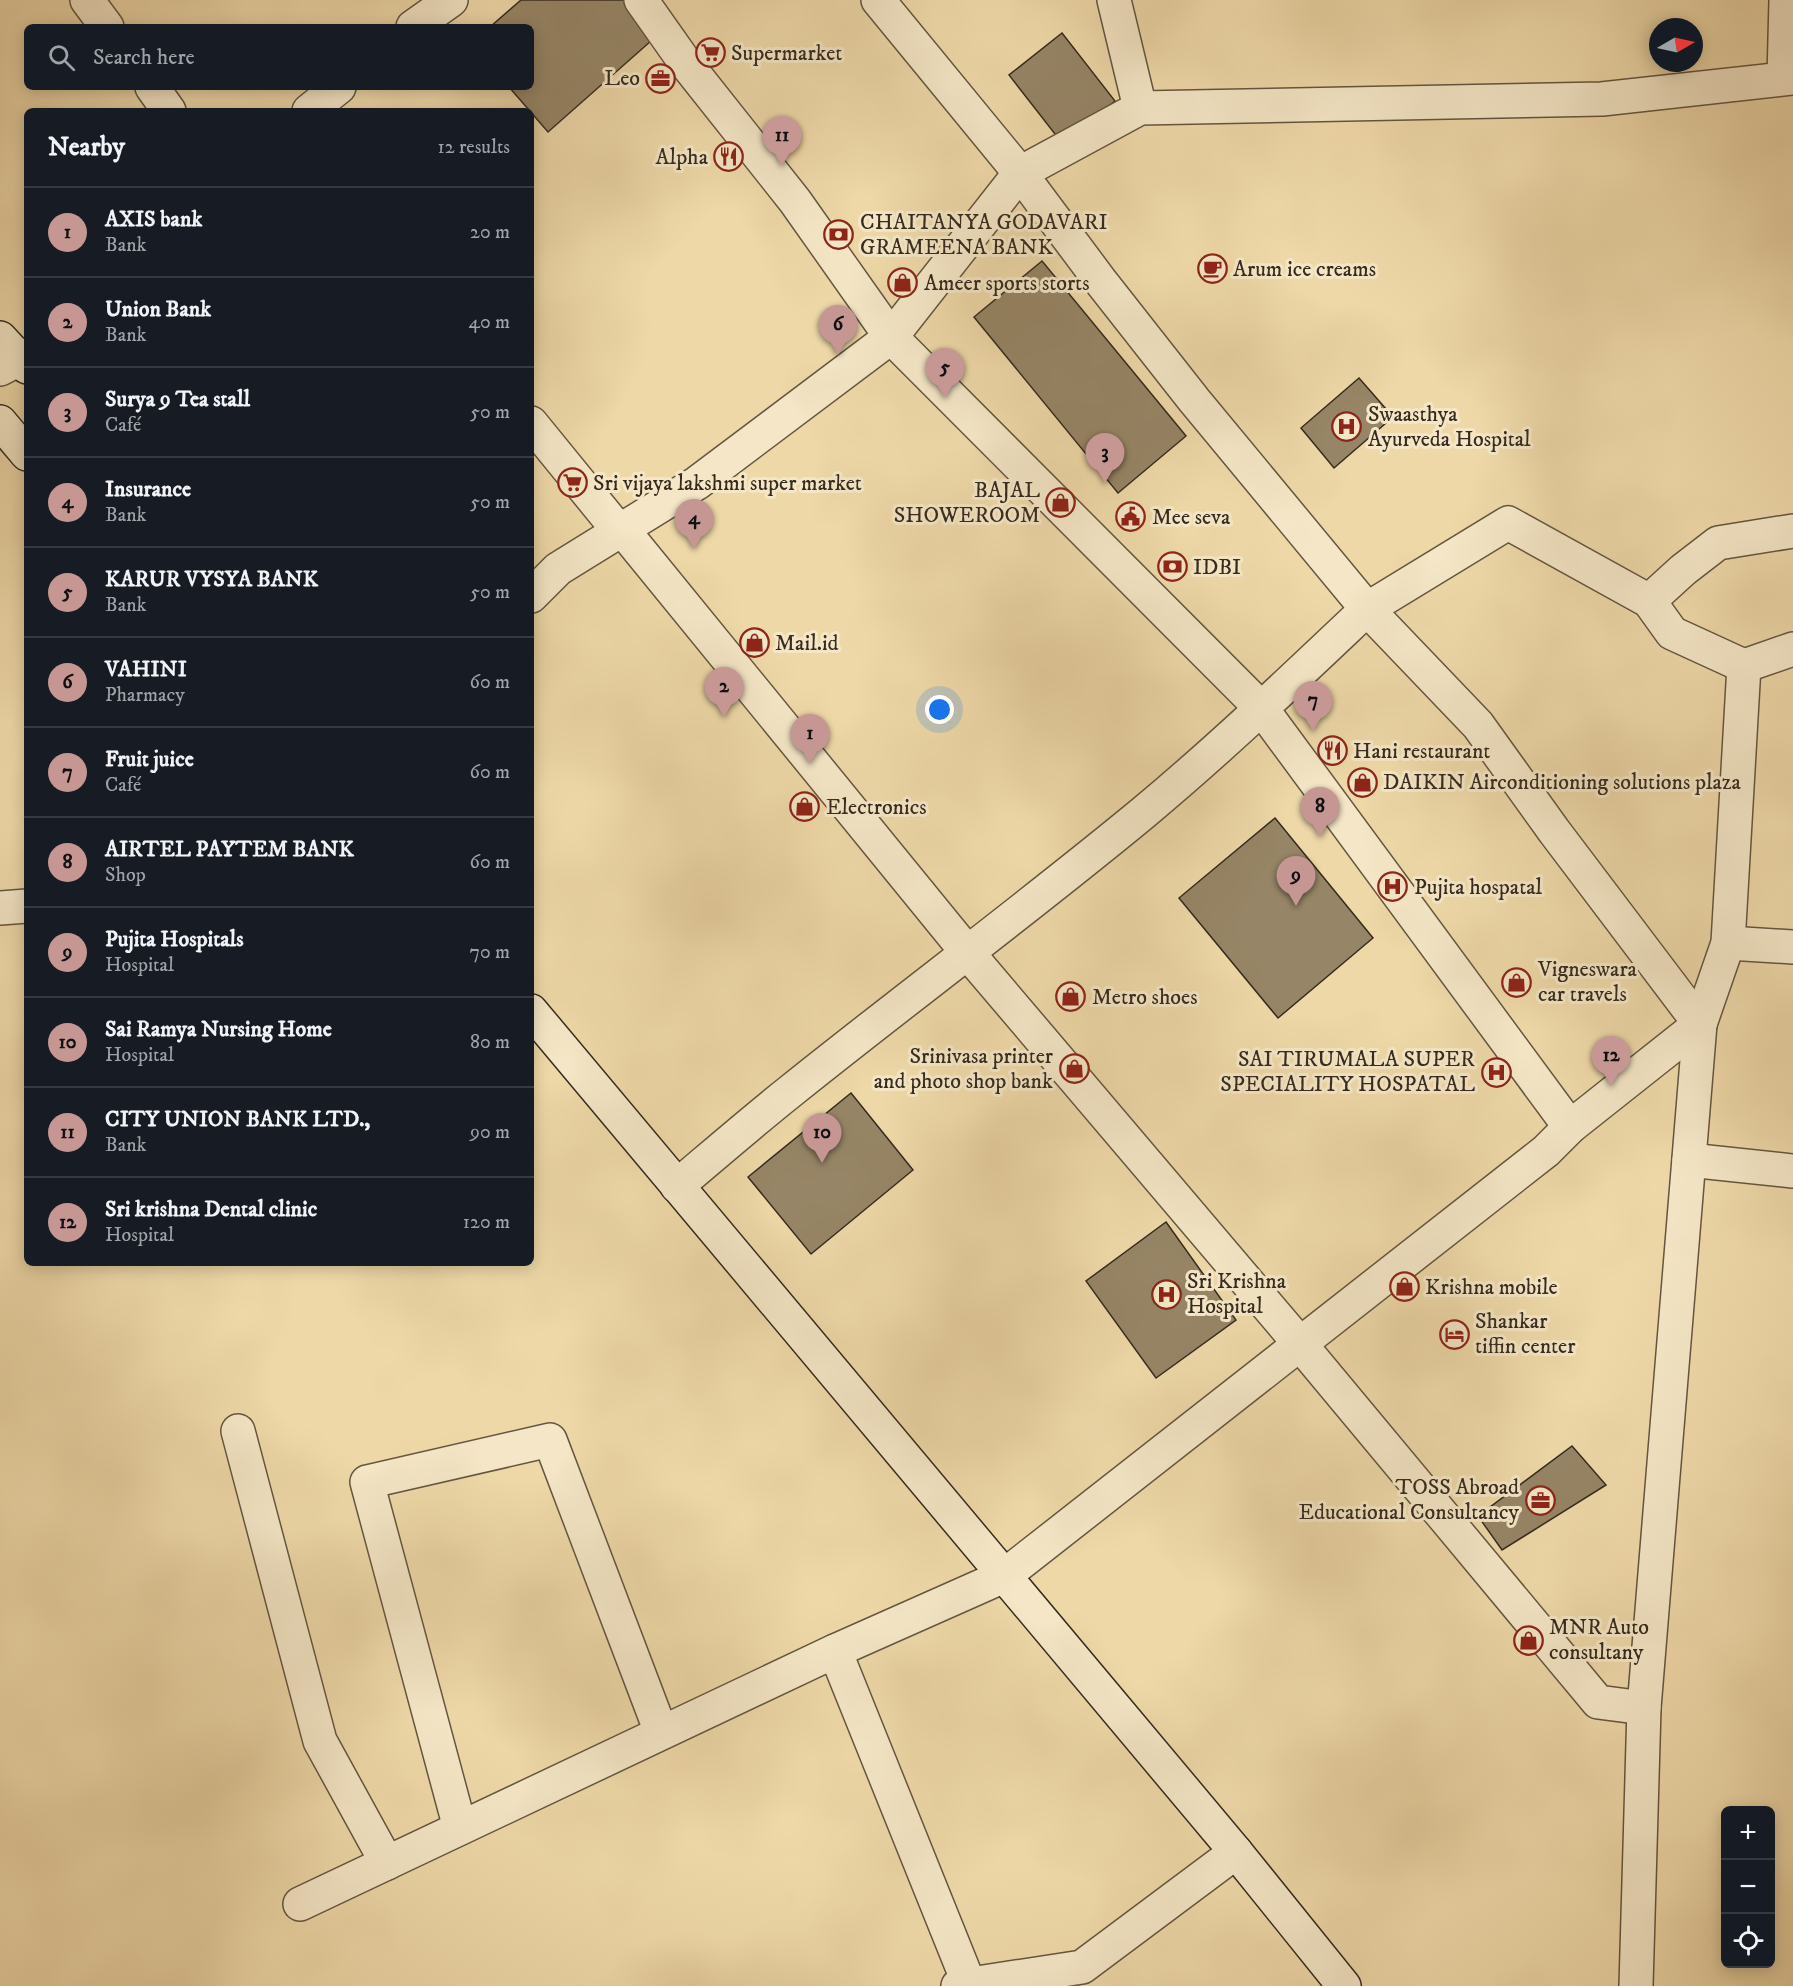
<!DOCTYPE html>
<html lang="en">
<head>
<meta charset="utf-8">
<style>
  body { margin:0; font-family:"IM FELL DW Pica",serif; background:#20242c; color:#f1f3f6 }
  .controls { position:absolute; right:18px; bottom:18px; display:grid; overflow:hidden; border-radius:9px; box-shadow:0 3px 15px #0003 }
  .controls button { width:54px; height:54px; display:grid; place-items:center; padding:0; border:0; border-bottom:2px solid #363941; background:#171b24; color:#f1f3f6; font:30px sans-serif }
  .compass { position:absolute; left:1649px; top:18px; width:54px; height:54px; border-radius:50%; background:#171b24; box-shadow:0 3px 15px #0003; rotate:81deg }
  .you { position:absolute; left:940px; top:710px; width:21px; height:21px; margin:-15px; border:4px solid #fff; border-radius:50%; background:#1a73e8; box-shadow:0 0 0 9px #1a73e833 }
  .badge { display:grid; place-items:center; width:39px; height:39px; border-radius:50%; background:#c59692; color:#111; font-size:20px; font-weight:700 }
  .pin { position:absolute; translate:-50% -50px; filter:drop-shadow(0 2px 3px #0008) }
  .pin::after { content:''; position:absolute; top:32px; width:21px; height:18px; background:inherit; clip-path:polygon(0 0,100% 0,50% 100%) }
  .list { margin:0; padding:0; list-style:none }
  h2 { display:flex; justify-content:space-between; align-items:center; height:78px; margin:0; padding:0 24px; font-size:26px }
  h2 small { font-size:20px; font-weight:400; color:#9ea1a6 }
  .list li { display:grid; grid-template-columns:39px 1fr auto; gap:18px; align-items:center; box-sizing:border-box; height:90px; padding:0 24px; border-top:2px solid #363941 }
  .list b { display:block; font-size:22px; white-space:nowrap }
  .list p { margin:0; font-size:20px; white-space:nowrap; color:#9ea1a6 }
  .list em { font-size:20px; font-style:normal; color:#9ea1a6 }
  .icon { flex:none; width:33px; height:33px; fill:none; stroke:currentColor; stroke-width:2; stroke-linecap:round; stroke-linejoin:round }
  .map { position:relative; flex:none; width:1793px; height:1986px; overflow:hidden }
  .search { position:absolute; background:#171b24; box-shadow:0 3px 15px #0003; left:24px; top:24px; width:510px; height:66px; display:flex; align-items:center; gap:15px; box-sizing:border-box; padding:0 21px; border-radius:9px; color:#9ea1a6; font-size:22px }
  .panel { position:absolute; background:#171b24; box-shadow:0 3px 15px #0003; left:24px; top:108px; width:510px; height:1158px; border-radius:9px }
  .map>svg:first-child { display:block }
  .building { fill:#968566; stroke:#362b1f; stroke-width:1.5 }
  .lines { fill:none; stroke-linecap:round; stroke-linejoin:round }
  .street-casing { stroke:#645641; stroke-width:36 }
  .secondary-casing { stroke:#362b1f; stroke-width:36 }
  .street { stroke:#f4e6c6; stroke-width:33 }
  .secondary { stroke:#f4e6c6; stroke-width:33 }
  .labels { text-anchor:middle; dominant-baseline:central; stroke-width:6; stroke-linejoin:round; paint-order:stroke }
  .poi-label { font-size:22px; fill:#362b1f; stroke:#f4e6c6; text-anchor:start }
</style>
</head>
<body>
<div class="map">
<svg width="1793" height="1986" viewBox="0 0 1793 1986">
  <rect width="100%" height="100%" fill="#eed8a8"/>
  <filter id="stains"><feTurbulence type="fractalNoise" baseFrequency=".00333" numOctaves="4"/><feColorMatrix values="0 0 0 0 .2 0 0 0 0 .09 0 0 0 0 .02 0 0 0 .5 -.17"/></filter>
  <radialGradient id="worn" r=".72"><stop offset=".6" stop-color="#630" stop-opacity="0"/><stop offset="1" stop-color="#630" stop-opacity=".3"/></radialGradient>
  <!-- building -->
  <g class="building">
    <path d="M521 0H631L660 33 548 132 509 87H531V27H490Z"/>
    <path d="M1062 33 1115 101 1062 143 1009 75Z"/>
    <path d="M1042 261 1186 436 1118 493 974 317Z"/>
    <path d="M1359 378 1393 417 1334 468 1301 428Z"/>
    <path d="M1275 818 1373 938 1278 1018 1179 898Z"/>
    <path d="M851 1093 913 1170 811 1254 748 1177Z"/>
    <path d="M1166 1222 1236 1320 1156 1378 1086 1281Z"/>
    <path d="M1572 1446 1606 1485 1502 1550 1478 1516Z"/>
  </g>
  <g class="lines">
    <defs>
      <g id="street">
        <path d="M87 0 107 27"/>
        <path d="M878 0 1020 173 1102 283 1194 400 1367 609 1508 523 1649 601 1672 633 1744 666 1793 649"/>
        <path d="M1114 0 1140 108"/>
        <path d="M413 27 451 0"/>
        <path d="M1784 78 1786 0"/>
        <path d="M152 87 169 111"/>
        <path d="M309 111 339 87"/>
        <path d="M0 369 27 355"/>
        <path d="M531 423 619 531 622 529 967 952 1300 1344 1598 1702 1644 1708"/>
        <path d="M531 596 558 569 697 483 891 337 795 201 684 61 641 0"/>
        <path d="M1649 601 1683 570 1718 543 1793 531"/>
        <path d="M0 908 27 906"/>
        <path d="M1728 943 1793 947"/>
        <path d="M1570 1127 1262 709 891 337 1020 173 1140 108 1602 99 1793 78"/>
        <path d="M1689 1160 1793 1171"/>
        <path d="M677 1186C715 1154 753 1121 792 1090 908 997 1028 908 1143 813 1221 748 1294 678 1367 609L1478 725 1554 831 1700 1024"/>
        <path d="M238 1431 320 1741 387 1863"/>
        <path d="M835 1651 969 1984"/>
        <path d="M460 1828 367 1482 550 1440 661 1732"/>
        <path d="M300 1904 835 1651 1004 1576 1546 1151 1570 1127 1700 1024"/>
        <path d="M958 1986 1082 1967 1236 1852"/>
        <path d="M1636 1986 1644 1708 1700 1024 1728 943 1744 666"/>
      </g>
      <g id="secondary">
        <path d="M0 338 27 367"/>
        <path d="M0 422 27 454"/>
        <path d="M531 1011 1236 1852 1344 1986"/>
      </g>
    </defs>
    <!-- street casing -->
    <use href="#street" class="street-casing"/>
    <!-- secondary casing -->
    <use href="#secondary" class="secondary-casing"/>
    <!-- street -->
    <use href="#street" class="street"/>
    <!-- secondary -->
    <use href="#secondary" class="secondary"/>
  </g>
  <!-- icons -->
  <defs>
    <symbol id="supermarket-ring" viewBox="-11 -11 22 22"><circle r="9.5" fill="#f4e6c6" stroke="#8f2418" stroke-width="1.5"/><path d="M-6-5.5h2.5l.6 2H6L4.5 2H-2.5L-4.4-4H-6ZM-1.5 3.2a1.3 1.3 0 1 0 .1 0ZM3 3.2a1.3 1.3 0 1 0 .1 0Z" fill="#8f2418"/></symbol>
    <symbol id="office-ring" viewBox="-11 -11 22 22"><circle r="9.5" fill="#f4e6c6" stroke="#8f2418" stroke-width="1.5"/><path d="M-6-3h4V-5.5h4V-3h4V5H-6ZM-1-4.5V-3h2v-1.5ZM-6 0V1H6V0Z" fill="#8f2418"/></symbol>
    <symbol id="restaurant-ring" viewBox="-11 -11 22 22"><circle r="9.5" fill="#f4e6c6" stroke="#8f2418" stroke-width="1.5"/><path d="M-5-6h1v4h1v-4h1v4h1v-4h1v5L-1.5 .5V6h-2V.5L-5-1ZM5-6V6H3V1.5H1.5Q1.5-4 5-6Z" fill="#8f2418"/></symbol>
    <symbol id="bank-ring" viewBox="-11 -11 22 22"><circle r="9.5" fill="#f4e6c6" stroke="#8f2418" stroke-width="1.5"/><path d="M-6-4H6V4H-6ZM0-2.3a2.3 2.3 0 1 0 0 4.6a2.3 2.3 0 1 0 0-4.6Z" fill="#8f2418"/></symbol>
    <symbol id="cafe-ring" viewBox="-11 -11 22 22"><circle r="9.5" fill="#f4e6c6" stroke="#8f2418" stroke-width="1.5"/><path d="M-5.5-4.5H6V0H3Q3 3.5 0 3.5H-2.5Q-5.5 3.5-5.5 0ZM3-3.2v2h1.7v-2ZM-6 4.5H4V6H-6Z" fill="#8f2418"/></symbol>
    <symbol id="shop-ring" viewBox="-11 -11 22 22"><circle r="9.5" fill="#f4e6c6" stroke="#8f2418" stroke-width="1.5"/><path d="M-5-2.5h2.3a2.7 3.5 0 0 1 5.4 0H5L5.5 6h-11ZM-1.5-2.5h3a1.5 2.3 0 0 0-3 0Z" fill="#8f2418"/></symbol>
    <symbol id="hospital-ring" viewBox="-11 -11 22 22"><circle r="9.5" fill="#f4e6c6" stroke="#8f2418" stroke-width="1.5"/><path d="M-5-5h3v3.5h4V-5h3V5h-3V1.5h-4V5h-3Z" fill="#8f2418"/></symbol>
    <symbol id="civic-ring" viewBox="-11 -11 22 22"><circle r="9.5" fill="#f4e6c6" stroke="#8f2418" stroke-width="1.5"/><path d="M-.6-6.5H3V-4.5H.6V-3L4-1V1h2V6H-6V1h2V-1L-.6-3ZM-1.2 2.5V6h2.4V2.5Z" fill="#8f2418"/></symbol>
    <symbol id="hotel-ring" viewBox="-11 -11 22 22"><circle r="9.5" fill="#f4e6c6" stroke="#8f2418" stroke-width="1.5"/><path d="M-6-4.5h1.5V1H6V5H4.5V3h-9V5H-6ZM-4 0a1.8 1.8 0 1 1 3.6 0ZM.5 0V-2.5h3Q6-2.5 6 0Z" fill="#8f2418"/></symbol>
  </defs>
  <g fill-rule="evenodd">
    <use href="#supermarket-ring" x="694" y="36" width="33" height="33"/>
    <use href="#office-ring" x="644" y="62" width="33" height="33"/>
    <use href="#restaurant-ring" x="712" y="140" width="33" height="33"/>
    <use href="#bank-ring" x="822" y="218" width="33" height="33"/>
    <use href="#cafe-ring" x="1196" y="252" width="33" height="33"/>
    <use href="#shop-ring" x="886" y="266" width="33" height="33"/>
    <use href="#hospital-ring" x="1330" y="410" width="33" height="33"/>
    <use href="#supermarket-ring" x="556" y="466" width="33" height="33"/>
    <use href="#shop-ring" x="1044" y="486" width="33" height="33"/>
    <use href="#civic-ring" x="1114" y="500" width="33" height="33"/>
    <use href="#bank-ring" x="1156" y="550" width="33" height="33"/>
    <use href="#shop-ring" x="738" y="626" width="33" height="33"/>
    <use href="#restaurant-ring" x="1316" y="734" width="33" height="33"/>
    <use href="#shop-ring" x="1346" y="766" width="33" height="33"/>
    <use href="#shop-ring" x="788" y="790" width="33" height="33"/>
    <use href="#hospital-ring" x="1376" y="870" width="33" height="33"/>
    <use href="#shop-ring" x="1500" y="966" width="33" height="33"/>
    <use href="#shop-ring" x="1054" y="980" width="33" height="33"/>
    <use href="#shop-ring" x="1058" y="1052" width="33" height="33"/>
    <use href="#hospital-ring" x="1480" y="1056" width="33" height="33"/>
    <use href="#shop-ring" x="1388" y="1270" width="33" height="33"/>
    <use href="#hospital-ring" x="1150" y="1278" width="33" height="33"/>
    <use href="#hotel-ring" x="1438" y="1318" width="33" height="33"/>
    <use href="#office-ring" x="1524" y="1484" width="33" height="33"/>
    <use href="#shop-ring" x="1512" y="1624" width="33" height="33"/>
  </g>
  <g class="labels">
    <!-- poi labels -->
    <g class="poi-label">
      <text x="731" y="53">Supermarket</text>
      <text x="640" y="78" text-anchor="end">Leo</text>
      <text x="708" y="157" text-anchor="end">Alpha</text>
      <text x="860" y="222">CHAITANYA GODAVARI<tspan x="860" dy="25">GRAMEENA BANK</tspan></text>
      <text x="1233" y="269">Arum ice creams</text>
      <text x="924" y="283">Ameer sports storts</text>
      <text x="1368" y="414">Swaasthya<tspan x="1368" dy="25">Ayurveda Hospital</tspan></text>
      <text x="593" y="483">Sri vijaya lakshmi super market</text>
      <text x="1040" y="490" text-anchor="end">BAJAL<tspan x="1040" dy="25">SHOWEROOM</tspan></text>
      <text x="1152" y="517">Mee seva</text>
      <text x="1193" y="567">IDBI</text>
      <text x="775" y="643">Mail.id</text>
      <text x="1353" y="751">Hani restaurant</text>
      <text x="1383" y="782">DAIKIN Airconditioning solutions plaza</text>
      <text x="826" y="807">Electronics</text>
      <text x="1414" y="887">Pujita hospatal</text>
      <text x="1538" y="969">Vigneswara<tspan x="1538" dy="25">car travels</tspan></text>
      <text x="1092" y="997">Metro shoes</text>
      <text x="1053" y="1056" text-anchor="end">Srinivasa printer<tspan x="1053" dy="25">and photo shop bank</tspan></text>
      <text x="1475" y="1059" text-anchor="end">SAI TIRUMALA SUPER<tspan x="1475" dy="25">SPECIALITY HOSPATAL</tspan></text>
      <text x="1187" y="1281">Sri Krishna<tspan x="1187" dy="25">Hospital</tspan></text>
      <text x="1425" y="1287">Krishna mobile</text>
      <text x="1475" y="1321">Shankar<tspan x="1475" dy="25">tiffin center</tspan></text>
      <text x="1519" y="1487" text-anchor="end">TOSS Abroad<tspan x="1519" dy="25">Educational Consultancy</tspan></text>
      <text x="1549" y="1627">MNR Auto<tspan x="1549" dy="25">consultany</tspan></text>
    </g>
  </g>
  <rect width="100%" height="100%" filter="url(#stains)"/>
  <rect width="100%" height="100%" fill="url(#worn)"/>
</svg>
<div class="controls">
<button>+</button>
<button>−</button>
<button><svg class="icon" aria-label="locate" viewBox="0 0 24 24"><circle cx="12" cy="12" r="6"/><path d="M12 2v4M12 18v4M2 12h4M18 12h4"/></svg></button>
</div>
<svg class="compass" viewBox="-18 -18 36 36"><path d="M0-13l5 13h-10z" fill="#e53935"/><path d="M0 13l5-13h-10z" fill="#9ea1a6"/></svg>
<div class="you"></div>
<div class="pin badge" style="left:810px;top:764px">1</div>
<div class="pin badge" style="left:724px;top:717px">2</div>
<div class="pin badge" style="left:1105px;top:483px">3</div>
<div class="pin badge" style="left:694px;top:549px">4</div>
<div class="pin badge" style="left:945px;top:398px">5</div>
<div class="pin badge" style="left:838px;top:355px">6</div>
<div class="pin badge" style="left:1313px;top:731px">7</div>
<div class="pin badge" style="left:1320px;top:837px">8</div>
<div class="pin badge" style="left:1296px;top:906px">9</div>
<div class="pin badge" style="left:822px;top:1163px">10</div>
<div class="pin badge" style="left:782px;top:166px">11</div>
<div class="pin badge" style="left:1611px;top:1086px">12</div>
<div class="search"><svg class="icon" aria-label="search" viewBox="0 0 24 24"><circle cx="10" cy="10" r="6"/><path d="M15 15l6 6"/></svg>Search here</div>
<section class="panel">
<h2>Nearby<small>12 results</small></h2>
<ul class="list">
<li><span class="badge">1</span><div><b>AXIS bank</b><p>Bank</p></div><em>20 m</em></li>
<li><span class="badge">2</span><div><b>Union Bank</b><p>Bank</p></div><em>40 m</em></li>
<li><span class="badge">3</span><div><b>Surya 9 Tea stall</b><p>Café</p></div><em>50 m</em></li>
<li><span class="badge">4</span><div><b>Insurance</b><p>Bank</p></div><em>50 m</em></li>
<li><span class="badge">5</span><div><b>KARUR VYSYA BANK</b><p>Bank</p></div><em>50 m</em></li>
<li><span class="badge">6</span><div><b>VAHINI</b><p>Pharmacy</p></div><em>60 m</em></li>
<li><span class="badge">7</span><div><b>Fruit juice</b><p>Café</p></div><em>60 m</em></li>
<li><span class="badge">8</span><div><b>AIRTEL PAYTEM BANK</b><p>Shop</p></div><em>60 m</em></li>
<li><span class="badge">9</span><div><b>Pujita Hospitals</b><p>Hospital</p></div><em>70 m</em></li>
<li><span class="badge">10</span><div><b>Sai Ramya Nursing Home</b><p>Hospital</p></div><em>80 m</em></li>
<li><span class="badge">11</span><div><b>CITY UNION BANK LTD.,</b><p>Bank</p></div><em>90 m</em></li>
<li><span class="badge">12</span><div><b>Sri krishna Dental clinic</b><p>Hospital</p></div><em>120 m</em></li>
</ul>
</section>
</div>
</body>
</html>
